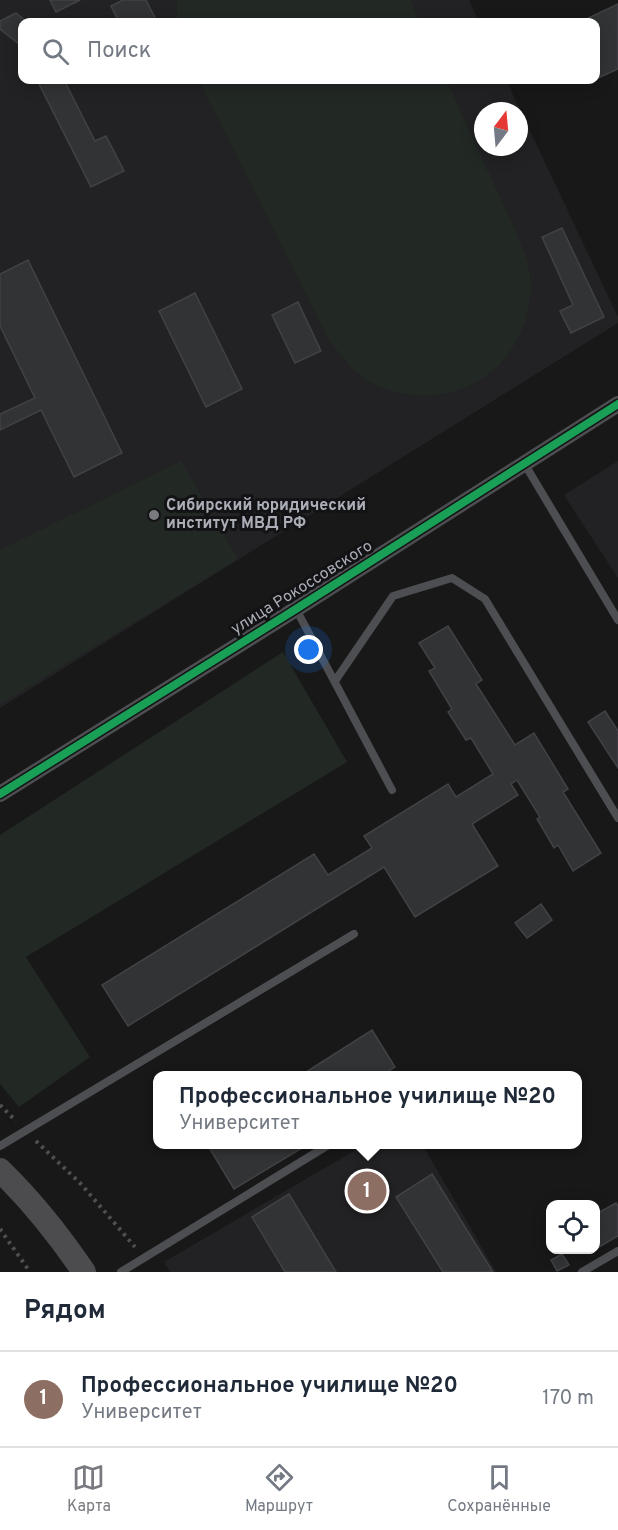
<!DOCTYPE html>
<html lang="ru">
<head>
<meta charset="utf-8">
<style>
  body { margin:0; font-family:Overpass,sans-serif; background:#f2f2f3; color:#1f2937 }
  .controls { position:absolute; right:18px; bottom:18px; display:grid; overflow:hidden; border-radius:12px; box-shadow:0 3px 15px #0003 }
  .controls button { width:54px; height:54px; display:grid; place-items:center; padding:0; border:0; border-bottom:2px solid #e0e1e3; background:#fff; color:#1f2937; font:30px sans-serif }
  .compass { position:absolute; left:474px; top:102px; width:54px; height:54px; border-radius:50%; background:#fff; box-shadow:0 3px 15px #0003; rotate:16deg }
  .you { position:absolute; left:309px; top:650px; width:21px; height:21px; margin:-15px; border:4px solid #fff; border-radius:50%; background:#1a73e8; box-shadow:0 0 0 9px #1a73e833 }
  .badge { display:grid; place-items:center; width:39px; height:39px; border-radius:50%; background:#787a80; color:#fff; font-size:20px; font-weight:700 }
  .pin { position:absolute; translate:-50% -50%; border:3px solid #fff; box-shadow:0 2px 6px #0006 }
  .popup { position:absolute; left:153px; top:1071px; width:429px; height:78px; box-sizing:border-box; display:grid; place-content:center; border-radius:12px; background:#fff; filter:drop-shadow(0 2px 4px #0005); font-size:20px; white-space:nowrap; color:#747a83 }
  .popup b { font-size:22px; color:#1f2937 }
  .popup::after { content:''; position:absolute; left:50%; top:100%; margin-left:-12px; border:12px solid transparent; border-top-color:#fff }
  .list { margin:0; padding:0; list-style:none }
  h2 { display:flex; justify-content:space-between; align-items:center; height:78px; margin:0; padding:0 24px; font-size:26px }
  h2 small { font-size:20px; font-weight:400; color:#747a83 }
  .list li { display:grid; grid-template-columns:39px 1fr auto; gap:18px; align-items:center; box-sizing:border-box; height:96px; padding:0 24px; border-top:2px solid #e0e1e3 }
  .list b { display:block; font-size:22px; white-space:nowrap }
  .list p { margin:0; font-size:20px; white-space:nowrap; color:#747a83 }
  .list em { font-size:20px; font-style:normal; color:#747a83 }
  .icon { flex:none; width:33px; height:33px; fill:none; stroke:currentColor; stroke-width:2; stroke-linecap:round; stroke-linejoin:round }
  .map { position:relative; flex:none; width:618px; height:1272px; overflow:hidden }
  .search { position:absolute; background:#fff; box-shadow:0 3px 15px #0003; left:18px; right:18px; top:18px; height:66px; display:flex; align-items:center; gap:15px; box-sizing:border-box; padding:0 21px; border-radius:12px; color:#747a83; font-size:22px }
  .sheet { height:174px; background:#fff }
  nav { display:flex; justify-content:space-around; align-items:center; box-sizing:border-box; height:84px; border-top:2px solid #e0e1e3; background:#fff; font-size:16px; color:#747a83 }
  nav a { display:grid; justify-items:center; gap:3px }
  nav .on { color:#787a80 }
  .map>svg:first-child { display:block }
  .built { fill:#222224; fill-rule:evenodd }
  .green { fill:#222824 }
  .building { fill:#323334; stroke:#414245; stroke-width:1.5 }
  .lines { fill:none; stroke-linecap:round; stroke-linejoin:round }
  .path { stroke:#4e4f51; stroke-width:4; stroke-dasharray:3 4.5; stroke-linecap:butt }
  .lane { stroke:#4d4e51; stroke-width:8 }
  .street { stroke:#4d4e51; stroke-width:16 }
  .secondary { stroke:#4c4c4e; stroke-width:24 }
  .cycleway-casing { stroke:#131214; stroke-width:11 }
  .cycleway { stroke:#1a9f57; stroke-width:8 }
  .poi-dot { fill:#787a80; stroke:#131214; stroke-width:2 }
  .labels { text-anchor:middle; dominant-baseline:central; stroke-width:6; stroke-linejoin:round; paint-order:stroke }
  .poi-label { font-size:16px; font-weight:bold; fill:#abaeb7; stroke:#131214; text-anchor:start }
  .street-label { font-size:16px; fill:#abaeb7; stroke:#131214 }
</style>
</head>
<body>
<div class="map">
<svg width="618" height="1272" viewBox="0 0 618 1272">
  <rect width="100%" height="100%" fill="#181819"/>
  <!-- built -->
  <g class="built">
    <path d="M0 0H469L479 22H22V80H506L618 317V323L0 708ZM483 111H519V147H483Z"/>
    <path d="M618 461V578L564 495Z"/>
    <path d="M422 1144 496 1272H170L164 1262 364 1145Z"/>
  </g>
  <!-- green -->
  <g class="green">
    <path d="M177 0H410L420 22H177Z"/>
    <path d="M199 80H446C465 121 484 162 503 204 512 224 528 255 530 276 536 362 458 419 378 386 357 377 343 358 329 340Z"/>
    <path d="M181 461 238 559 0 704V550Z"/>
    <path d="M283 652 347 762 26 957 90 1057 19 1107 0 1084V835Z"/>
  </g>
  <!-- building -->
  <g class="building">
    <path d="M50 0H80L56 12Z"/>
    <path d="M123 0H146L157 22H119L111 6Z"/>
    <path d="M618 4V69L596 79V22H580Z"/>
    <path d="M16 13 27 22H22V51L20 45 0 29V21Z"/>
    <path d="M37 80H64L95 141 106 136 124 171 91 187Z"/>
    <path d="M562 228 604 317 571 333 560 311 573 305 542 237Z"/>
    <path d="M28 260 122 453 74 477 41 410 0 430V414L35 398 0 326V274Z"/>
    <path d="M195 293 242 389 206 407 159 311Z"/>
    <path d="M298 302 321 351 295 363 272 315Z"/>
    <path d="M448 626 482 680 476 684 515 745 534 733 568 789 563 792 601 853 573 871 558 845 554 848 537 819 540 817 517 780 511 784 518 795 472 824 498 866 415 917 384 867 128 1026 102 985 314 854 328 875 372 848 364 836 448 784 456 797 493 774 471 738 466 740 448 712 452 709 429 671 435 668 419 643Z"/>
    <path d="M605 711 618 731V768L588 722Z"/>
    <path d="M541 904 552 920 527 938 515 923Z"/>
    <path d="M372 1030 395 1067 381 1076H303V1074Z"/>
    <path d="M207 1144H300L302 1148 234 1189Z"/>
    <path d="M432 1174 493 1272H443L396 1197Z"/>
    <path d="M289 1194 336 1272H285L252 1217Z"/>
    <path d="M616 1203 618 1206V1236L596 1249V1214Z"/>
    <path d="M562 1254 569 1265 557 1271 551 1260Z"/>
  </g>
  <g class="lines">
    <!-- path -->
    <g class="path">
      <path d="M0 1105 16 1121"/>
      <path d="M36 1141 81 1184 135 1247"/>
      <path d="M0 1229 30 1272"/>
    </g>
    <!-- lane -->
    <g class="lane">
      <path d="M524 463 618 620"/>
      <path d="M296 609 392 790"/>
      <path d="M335 681 393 596 452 578 485 599 618 818"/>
      <path d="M0 1146 354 934"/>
      <path d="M121 1272 330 1144"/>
      <path d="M582 1272 618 1251"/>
    </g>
    <!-- street -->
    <path class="street" d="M0 794 296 609 618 404"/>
    <!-- secondary -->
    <path class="secondary" d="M0 1170C32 1201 59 1235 84 1272"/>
    <defs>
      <path id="cycleway" d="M0 794 296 609 618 404"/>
    </defs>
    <!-- cycleway casing -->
    <use href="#cycleway" class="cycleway-casing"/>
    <!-- cycleway -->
    <use href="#cycleway" class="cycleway"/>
  </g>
  <!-- markers -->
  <circle class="poi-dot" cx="154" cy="515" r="6"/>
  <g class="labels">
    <!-- poi labels -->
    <g class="poi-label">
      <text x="166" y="506">Сибирский юридический<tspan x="166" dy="18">институт МВД РФ</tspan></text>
    </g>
    <!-- street labels -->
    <g class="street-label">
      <text transform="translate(302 588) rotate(-32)">улица Рокоссовского</text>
    </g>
  </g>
</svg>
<div class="controls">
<button><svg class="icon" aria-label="locate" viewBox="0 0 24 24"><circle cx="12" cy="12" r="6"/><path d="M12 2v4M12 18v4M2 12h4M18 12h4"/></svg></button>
</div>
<svg class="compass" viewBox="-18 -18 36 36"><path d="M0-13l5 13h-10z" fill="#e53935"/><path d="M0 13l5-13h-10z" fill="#747a83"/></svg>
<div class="you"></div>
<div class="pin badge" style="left:367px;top:1191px;background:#8d6e63">1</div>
<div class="popup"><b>Профессиональное училище №20</b>Университет</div>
<div class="search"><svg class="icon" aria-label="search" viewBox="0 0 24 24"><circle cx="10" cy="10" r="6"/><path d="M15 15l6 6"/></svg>Поиск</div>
</div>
<section class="sheet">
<h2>Рядом<small></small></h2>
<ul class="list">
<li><span class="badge" style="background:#8d6e63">1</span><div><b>Профессиональное училище №20</b><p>Университет</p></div><em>170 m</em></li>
</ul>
</section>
<nav>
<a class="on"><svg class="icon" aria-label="map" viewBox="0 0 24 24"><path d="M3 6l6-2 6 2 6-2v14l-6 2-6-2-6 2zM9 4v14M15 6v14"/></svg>Карта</a>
<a><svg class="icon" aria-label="directions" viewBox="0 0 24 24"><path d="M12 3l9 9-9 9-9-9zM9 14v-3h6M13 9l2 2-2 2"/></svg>Маршрут</a>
<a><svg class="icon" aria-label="saved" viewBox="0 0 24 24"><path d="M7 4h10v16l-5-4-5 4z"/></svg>Сохранённые</a>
</nav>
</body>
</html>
